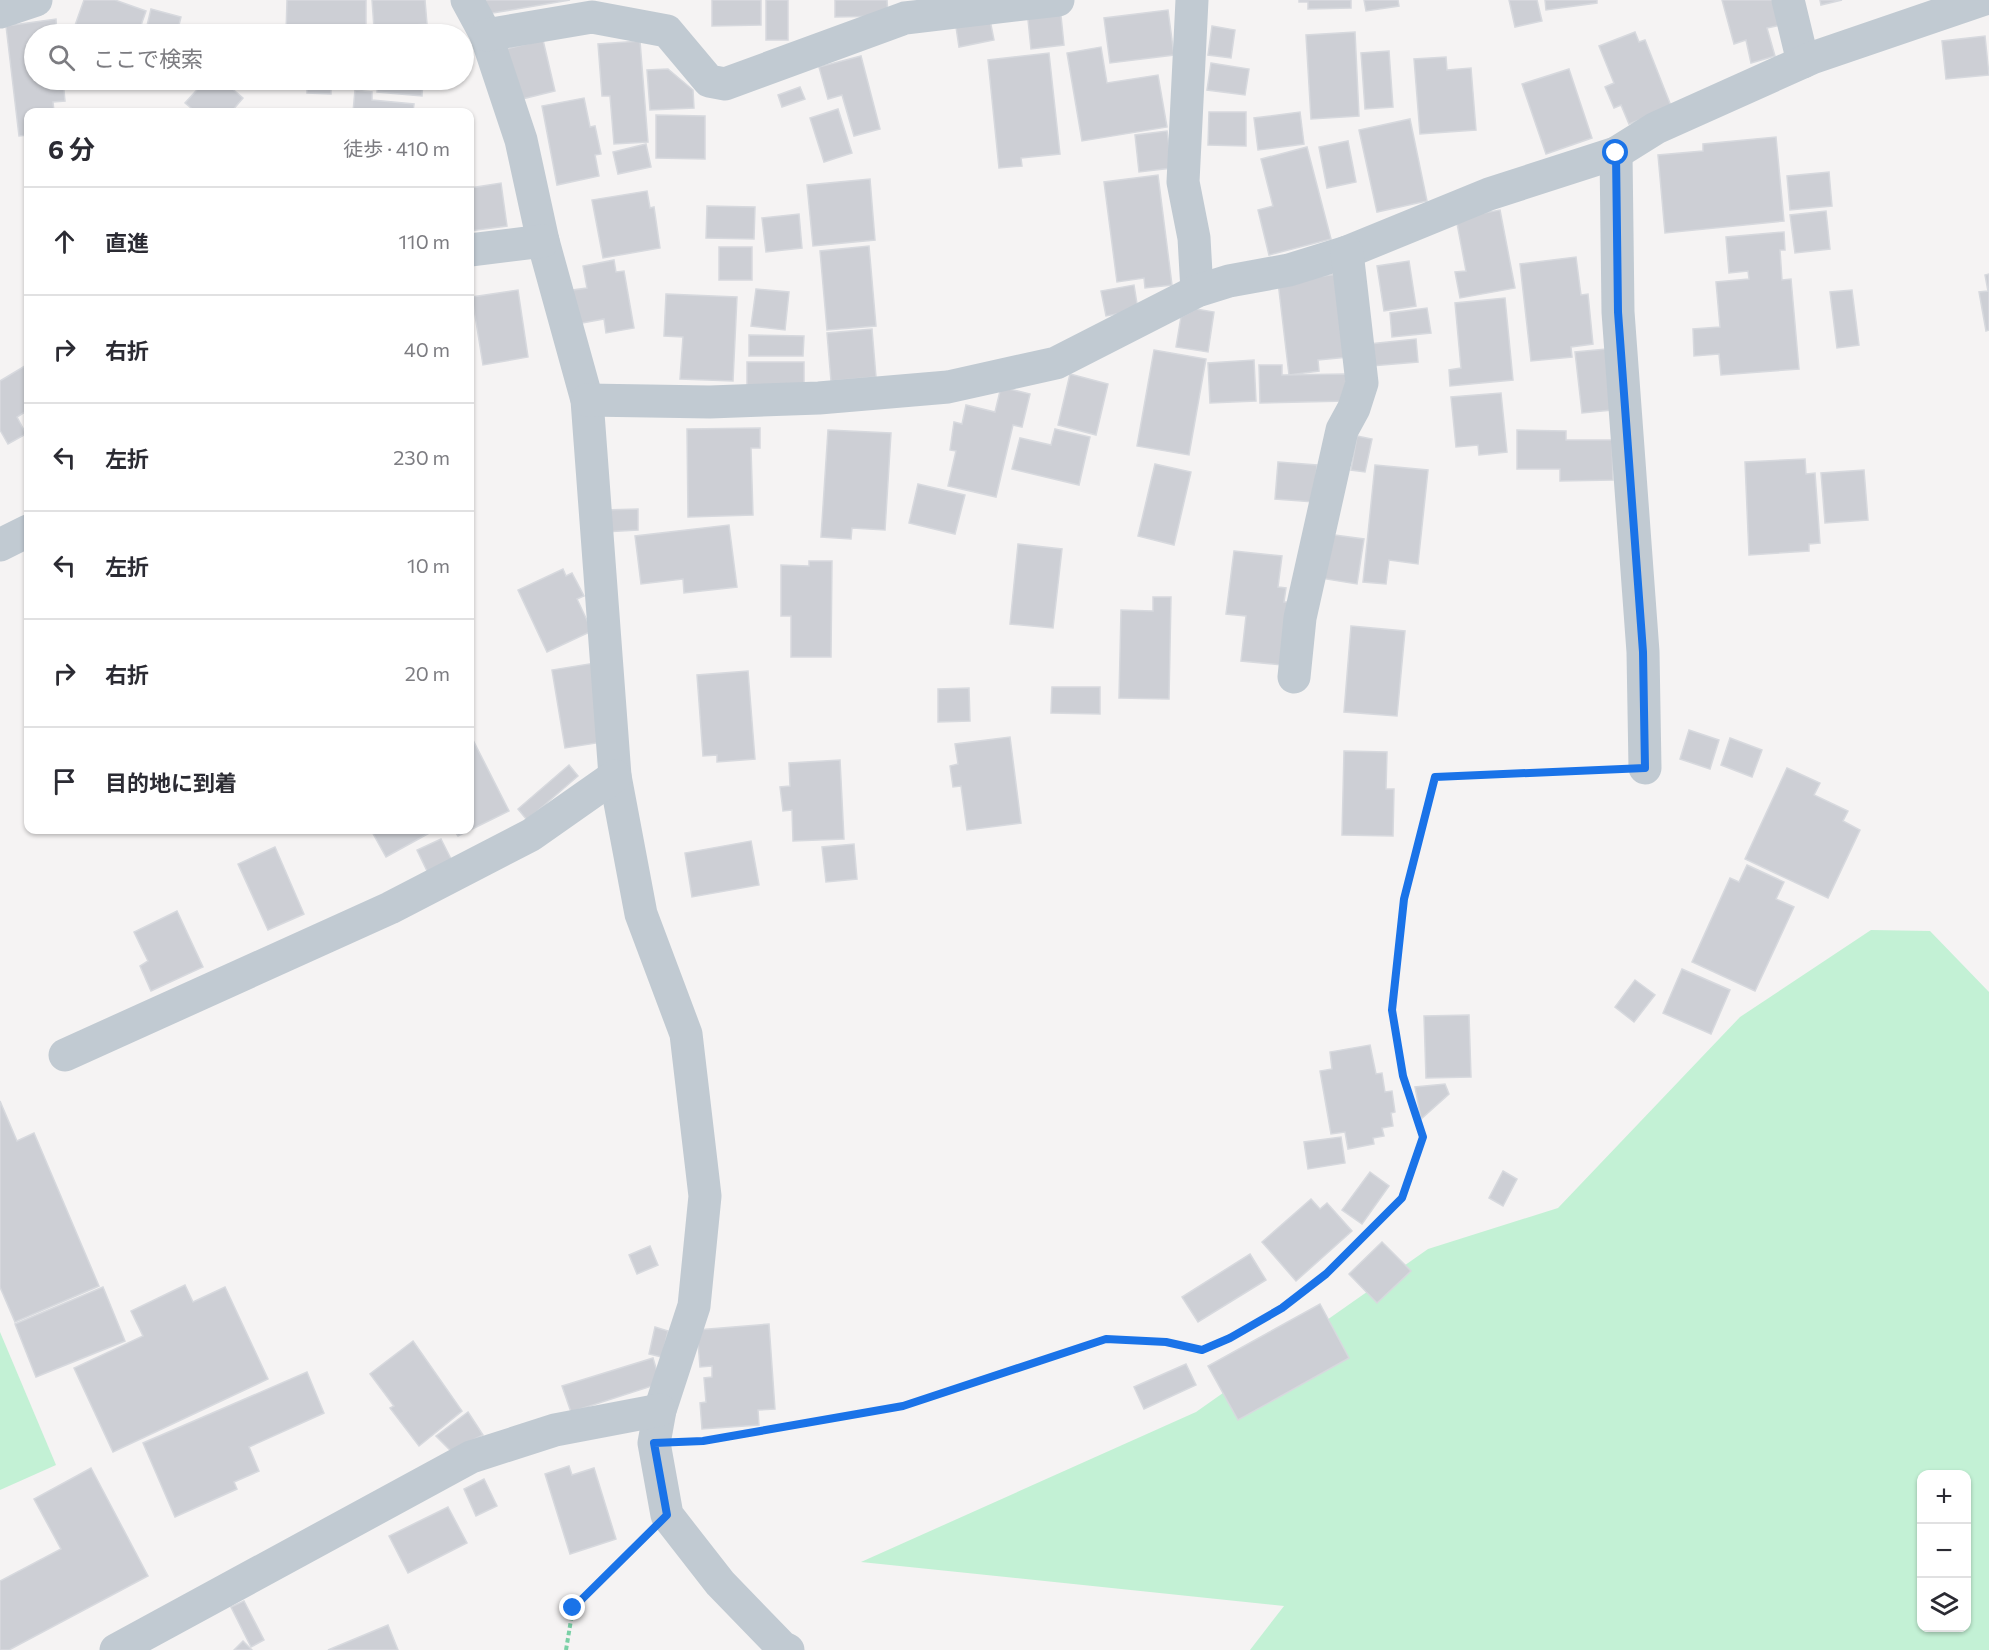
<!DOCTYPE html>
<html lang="ja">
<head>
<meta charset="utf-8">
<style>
  body { margin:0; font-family:Commissioner,"Noto Sans JP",sans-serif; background:#f2f2f3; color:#2b2b33 }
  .controls { position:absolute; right:18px; bottom:18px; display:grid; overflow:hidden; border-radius:12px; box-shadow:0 2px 4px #0004 }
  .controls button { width:54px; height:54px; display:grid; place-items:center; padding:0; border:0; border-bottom:2px solid #e1e1e2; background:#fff; color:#2b2b33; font:30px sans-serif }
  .stop { position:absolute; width:18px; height:18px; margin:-14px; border:4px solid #1a73e8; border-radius:50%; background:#fff }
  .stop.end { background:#1a73e8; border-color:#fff; box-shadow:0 2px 6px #0008 }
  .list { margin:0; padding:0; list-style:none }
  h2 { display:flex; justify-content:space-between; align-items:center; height:78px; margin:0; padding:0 24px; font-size:26px }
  h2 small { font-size:20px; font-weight:400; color:#7c7c81 }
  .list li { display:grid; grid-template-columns:39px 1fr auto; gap:18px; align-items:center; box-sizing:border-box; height:108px; padding:0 24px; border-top:2px solid #e1e1e2 }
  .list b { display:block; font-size:22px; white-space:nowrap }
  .list em { font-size:20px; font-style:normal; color:#7c7c81 }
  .icon { flex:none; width:33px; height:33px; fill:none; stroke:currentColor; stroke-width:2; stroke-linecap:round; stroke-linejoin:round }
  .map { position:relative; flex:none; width:1989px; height:1650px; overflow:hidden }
  .search { position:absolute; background:#fff; box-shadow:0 2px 4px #0004; left:24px; top:24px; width:450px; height:66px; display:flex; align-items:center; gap:15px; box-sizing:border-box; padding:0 21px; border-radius:33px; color:#7c7c81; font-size:22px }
  .panel { position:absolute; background:#fff; box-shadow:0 2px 4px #0004; left:24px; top:108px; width:450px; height:726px; border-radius:12px }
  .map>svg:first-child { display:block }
  .green { fill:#c3f1d5; fill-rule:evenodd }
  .building { fill:#cdcfd5; stroke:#d7d9de; stroke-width:1.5 }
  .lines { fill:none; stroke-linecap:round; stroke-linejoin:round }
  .path { stroke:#7ad0a6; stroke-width:4; stroke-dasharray:4.5 3; stroke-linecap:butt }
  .minor { stroke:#c1cad2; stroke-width:33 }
  .route { stroke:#1a73e8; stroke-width:8 }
</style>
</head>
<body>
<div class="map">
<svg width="1989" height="1650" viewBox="0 0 1989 1650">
  <rect width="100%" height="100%" fill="#f5f3f3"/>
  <!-- green -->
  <g class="green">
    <path d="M1871 930 1930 931 1989 992V1650H1250L1284 1606 861 1562 1196 1412 1428 1249 1558 1208 1740 1017ZM1922 1474H1966V1628H1922Z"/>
    <path d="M0 1332 56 1465 0 1490Z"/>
  </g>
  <!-- building -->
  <g class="building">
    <path d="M84 0H115L146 11 138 34H82L73 31Z"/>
    <path d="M287 0H366V34H286Z"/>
    <path d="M372 0H425L427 24 374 28Z"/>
    <path d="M484 0H570L487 14Z"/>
    <path d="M712 0H761V25L712 26Z"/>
    <rect x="766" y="0" width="22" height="40"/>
    <path d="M835 0H887L888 16 835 17Z"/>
    <path d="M1299 0H1351V8L1308 9V2H1299Z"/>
    <path d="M1364 0H1398L1399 6 1366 11Z"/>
    <path d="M1509 0H1537L1542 21 1515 27Z"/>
    <path d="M1545 0H1597V3L1546 10Z"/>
    <path d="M1722 0H1779L1786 24 1767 28 1775 56 1751 63 1746 40 1734 44Z"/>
    <path d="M1820 0H1842L1821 5Z"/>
    <path d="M1060 6 1064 45 1031 49 1027 10Z"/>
    <path d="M151 9 181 17 178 29 185 31V34H145Z"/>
    <path d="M1168 10 1174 55 1110 63 1104 18Z"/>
    <path d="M56 19 57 34H34V80H63L65 101 53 102 54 112H28V135L19 136 6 26Z"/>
    <path d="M990 20 994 40 959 47 956 27Z"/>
    <path d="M1212 26 1235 30 1231 58 1208 55Z"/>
    <path d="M1355 32 1359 116 1311 119 1306 35Z"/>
    <path d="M1635 32 1639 42 1645 40 1673 111 1652 115 1629 124 1621 105 1614 108 1605 87 1614 83 1599 46Z"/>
    <path d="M1985 36 1989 75 1946 79 1942 41Z"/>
    <path d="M543 40 555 91 518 100 506 49Z"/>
    <path d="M640 41 648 142 614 144 610 96H602L598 44Z"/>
    <path d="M1101 47 1107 83 1158 75 1167 127 1082 141 1067 53Z"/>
    <path d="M1389 51 1393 107 1365 109 1361 53Z"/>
    <path d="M1049 53 1060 154 1021 158 1022 166 999 168 988 60Z"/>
    <path d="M861 56 880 129 854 136 842 95 828 99 819 67Z"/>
    <path d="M1446 57 1447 70 1471 68 1476 130 1420 134 1414 59Z"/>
    <path d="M1211 63 1249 69 1245 95 1207 90Z"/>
    <path d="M668 69 693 90 694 108 650 110 647 70Z"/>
    <path d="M1569 69 1592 138 1546 154 1522 84Z"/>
    <path d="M206 80H210L217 85 222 80 243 98 231 112H196L185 103Z"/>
    <path d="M307 80H355V83H331V94L307 93Z"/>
    <path d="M378 80H423L422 96 377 92Z"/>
    <path d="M800 87 805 99 782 107 778 95Z"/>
    <path d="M355 90 372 92V100L414 104 413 112H353Z"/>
    <path d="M584 98 590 127 595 126 601 154 595 155 599 176 557 185 542 106Z"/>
    <path d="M838 109 852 153 824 162 810 118Z"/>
    <path d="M1209 112H1246V146L1208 145Z"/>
    <path d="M1300 112 1304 144 1258 150 1254 118Z"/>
    <path d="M656 115 705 116V159L656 158Z"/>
    <path d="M1410 119 1427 201 1377 212 1359 130Z"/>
    <path d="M1167 131 1172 168 1139 172 1135 135Z"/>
    <path d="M1776 137 1784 221 1665 233 1658 155 1703 151V144Z"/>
    <path d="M1348 141 1356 182 1327 188 1319 147Z"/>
    <path d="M646 144 651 167 618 174 613 152Z"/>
    <path d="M1307 147 1331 239 1269 255 1258 210 1273 206 1261 159Z"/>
    <path d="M1829 172 1832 206 1790 210 1787 176Z"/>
    <path d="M1158 175 1172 285 1145 288 1144 278 1117 282 1104 182Z"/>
    <path d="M870 179 875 240 813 246 807 185Z"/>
    <path d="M501 183 507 226 470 231V188Z"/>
    <path d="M647 191 650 208 654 207 660 248 603 258 592 200Z"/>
    <path d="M707 206 755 207 754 239 706 238Z"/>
    <path d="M1500 210 1515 288 1460 298 1455 272 1466 271 1456 218Z"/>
    <path d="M1826 211 1830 249 1795 253 1790 215Z"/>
    <path d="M799 214 802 248 766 252 762 218Z"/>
    <path d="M1784 232 1785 250H1780L1782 280 1791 279 1799 369 1721 375 1719 354 1694 356 1693 329 1720 327 1716 282 1749 279 1748 271 1729 273 1726 237Z"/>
    <path d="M869 246 876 326 827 330 820 251Z"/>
    <rect x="719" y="247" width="33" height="33"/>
    <path d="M1576 257 1581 295 1588 294 1593 344 1571 347 1572 357 1531 361 1520 264Z"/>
    <path d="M614 260 616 272 624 271 634 328 606 333 604 319 572 325 565 291 587 288 583 266Z"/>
    <path d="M1409 261 1416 306 1384 311 1377 266Z"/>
    <path d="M1338 274 1348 357 1318 360 1319 371 1289 375 1278 282Z"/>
    <path d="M1989 274V330L1986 331 1979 292 1988 291 1985 275Z"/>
    <path d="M1134 285 1138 310 1106 316 1101 291Z"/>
    <path d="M756 289 789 292 785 330 751 326Z"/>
    <path d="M518 290 528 357 483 365 472 297Z"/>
    <path d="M1852 290 1859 345 1837 348 1830 292Z"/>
    <path d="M666 294 737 297 733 381 680 379 683 337 664 336Z"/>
    <path d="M1505 298 1513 380 1450 386 1449 370 1461 368 1455 303Z"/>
    <path d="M1427 308 1431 333 1392 337 1390 313Z"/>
    <path d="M1196 309 1214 312 1208 352 1176 347 1181 317Z"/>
    <path d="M872 329 876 377 831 381 827 333Z"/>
    <path d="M749 335 804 336 803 356H749Z"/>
    <path d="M1416 339 1418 362 1371 366 1369 344Z"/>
    <path d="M1606 349 1612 410 1582 413 1575 352Z"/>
    <path d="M1154 350 1206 359 1189 455 1137 446Z"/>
    <path d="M1254 360 1256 401 1210 403 1208 363Z"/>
    <path d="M747 362H804V387L747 388Z"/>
    <path d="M28 364V410L17 417 26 434 8 444 0 430V381Z"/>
    <path d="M1259 365H1282V375L1346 374V401L1260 403Z"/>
    <path d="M1070 374 1108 384 1096 435 1058 425Z"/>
    <path d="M1001 387 1030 394 1022 427 1013 425 996 497 948 486 956 451 950 450 954 422 962 424 966 405 995 412Z"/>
    <path d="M1501 393 1507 452 1479 455 1478 445 1456 447 1451 397Z"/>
    <path d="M760 428V448H751L753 515 688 517 687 429Z"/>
    <path d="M1055 429 1090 437 1079 485 1012 469 1020 438 1051 445Z"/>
    <path d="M828 430 891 433 885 530 852 528 851 539 821 537Z"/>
    <path d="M1517 430 1566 431V440H1612L1613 480 1560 481V469H1517Z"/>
    <path d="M1357 436 1372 439 1365 472 1351 470Z"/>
    <path d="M1805 459 1806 474 1815 473 1820 543 1809 544V551L1749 555 1745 462Z"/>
    <path d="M1278 462 1317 465 1314 502 1275 499Z"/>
    <path d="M1155 464 1191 472 1174 545 1138 536Z"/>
    <path d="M1375 465 1428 470 1418 564 1389 560 1386 584 1363 582Z"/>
    <path d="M1864 470 1868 520 1825 523 1821 473Z"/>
    <path d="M918 484 965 495 955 534 909 523Z"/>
    <path d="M638 509V530L604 532V510Z"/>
    <path d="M729 525 737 587 684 593 683 579 641 584 635 536Z"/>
    <path d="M1327 534 1364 539 1357 584 1320 578Z"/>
    <path d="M1018 544 1062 549 1053 628 1010 624Z"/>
    <path d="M1234 551 1282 556 1278 587 1286 588 1284 602H1289L1282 665 1241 661 1246 616 1226 614Z"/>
    <path d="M809 561H832L831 657H791V616H781V565L809 566Z"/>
    <path d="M563 569 566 576 572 573 584 596 577 599 592 631 547 652 518 590Z"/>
    <path d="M1153 597H1171L1169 699 1119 698 1121 610 1153 611Z"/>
    <path d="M1351 626 1405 631 1397 716 1344 712Z"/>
    <path d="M595 663 609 741 565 748 552 670Z"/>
    <path d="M748 671 755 759 717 762V755L703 756 697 675Z"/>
    <path d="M1052 687H1100V714L1051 713Z"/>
    <path d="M969 688 970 721 938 722V689Z"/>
    <path d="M1689 730 1719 740 1710 769 1680 759Z"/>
    <path d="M470 734 509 811 458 836 454 830H470Z"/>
    <path d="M1010 737 1021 823 967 830 961 786 953 787 950 766 958 764 955 744Z"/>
    <path d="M1730 738 1762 750 1752 777 1721 765Z"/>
    <path d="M1344 751 1387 752 1386 789H1394L1393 836 1342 835Z"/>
    <path d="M840 760 844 839 793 841 792 810 783 811 780 787 790 786 789 763Z"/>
    <path d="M569 765 578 776 527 820 518 809Z"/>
    <path d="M1787 768 1820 783 1814 795 1848 811 1843 821 1860 830 1828 898 1745 859Z"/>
    <path d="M371 830H433V831L386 857Z"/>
    <path d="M441 839 452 861 428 873 417 850Z"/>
    <path d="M751 841 759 885 692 897 685 853Z"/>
    <path d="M854 844 857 879 826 882 822 847Z"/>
    <path d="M275 847 304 914 268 930 238 864Z"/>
    <path d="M1747 865 1784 882 1776 899 1794 907 1755 991 1692 962 1730 878 1739 882Z"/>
    <path d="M177 911 203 967 151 991 140 966 148 961 134 932Z"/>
    <path d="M1682 969 1730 990 1711 1034 1663 1013Z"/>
    <path d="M1635 980 1655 995 1634 1022 1615 1007Z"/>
    <path d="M1469 1015 1471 1077 1426 1078 1424 1016Z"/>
    <path d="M1370 1045 1376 1074 1382 1073 1385 1092 1392 1091 1395 1112 1391 1113 1393 1126 1382 1128 1384 1136 1373 1138 1374 1144 1348 1149 1345 1132 1331 1134 1320 1071 1332 1069 1330 1052Z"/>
    <path d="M1445 1084 1449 1094 1421 1119 1415 1087Z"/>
    <path d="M0 1101 17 1141 34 1133 99 1286 15 1322 0 1287Z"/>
    <path d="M1341 1137 1345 1163 1308 1169 1304 1142Z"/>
    <path d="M1503 1171 1517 1179 1503 1206 1489 1198Z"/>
    <path d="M1370 1172 1389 1186 1362 1224 1342 1210Z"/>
    <path d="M1311 1199 1320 1209 1327 1203 1352 1231 1296 1281 1262 1242Z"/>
    <path d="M1382 1242 1411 1271 1377 1303 1349 1274Z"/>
    <path d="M650 1246 658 1265 637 1274 629 1255Z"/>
    <path d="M1250 1254 1266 1280 1198 1322 1182 1297Z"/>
    <path d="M185 1285 193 1302 225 1287 268 1379 113 1452 74 1368 143 1336 131 1311Z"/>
    <path d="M103 1287 125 1341 36 1377 15 1324Z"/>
    <path d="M1320 1304 1349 1358 1238 1420 1208 1366Z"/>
    <path d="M769 1324 775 1409 758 1410 759 1425 702 1429 700 1403 706 1402 704 1378 712 1377V1366L700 1367 697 1330Z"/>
    <path d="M655 1327 668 1331 662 1357 649 1354Z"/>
    <path d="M413 1341 462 1411 419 1446 390 1408 394 1406 370 1374Z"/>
    <path d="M653 1358 658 1375 652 1386 571 1412 562 1386Z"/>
    <path d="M1186 1364 1196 1385 1144 1409 1134 1387Z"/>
    <path d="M307 1372 324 1413 249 1447 259 1471 234 1482 237 1489 175 1517 143 1443Z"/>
    <path d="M468 1412 483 1435 451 1451 436 1436Z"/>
    <path d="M569 1466 572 1475 594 1468 616 1539 570 1554 545 1474Z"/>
    <path d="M91 1468 148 1576 9 1650H0V1581L61 1549 34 1499Z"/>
    <path d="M484 1479 497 1506 476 1516 464 1489Z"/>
    <path d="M448 1507 467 1543 408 1573 389 1536Z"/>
    <path d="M244 1601 264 1640 251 1647 231 1607Z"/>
    <path d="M388 1625 398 1650H328Z"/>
    <path d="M243 1641 252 1650H234Z"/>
  </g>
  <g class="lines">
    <!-- path -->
    <g class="path">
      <path d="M691 1442 759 1432 903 1405 1106 1339 1166 1342 1202 1350 1230 1338 1282 1308 1326 1274 1402 1198 1423 1138 1403 1076 1392 1010 1404 899 1435 777 1610 770"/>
      <path d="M566 1650 573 1608 642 1539"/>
    </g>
    <!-- minor -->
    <g class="minor">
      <path d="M467 0 486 35 521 140 543 241 587 400 615 776 641 914 686 1034 705 1196 694 1306 660 1410 654 1443 667 1515 720 1583 782 1647 788 1650"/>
      <path d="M1192 0 1183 182 1194 238 1197 291"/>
      <path d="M1788 0 1803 62"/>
      <path d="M0 12 36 0"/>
      <path d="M486 35 592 17 667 31 709 81 725 84 905 18 1058 0"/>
      <path d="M1616 153 1618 312 1643 652 1645 768"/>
      <path d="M470 250 543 241"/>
      <path d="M587 400 710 402 819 398 948 387 1056 363 1197 291 1229 281 1289 270 1347 252 1489 194 1616 153 1656 128 1812 58 1982 0"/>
      <path d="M0 545 28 531"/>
      <path d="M1294 677 1300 618 1342 430 1354 408 1362 383 1347 252"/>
      <path d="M65 1055 390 908 531 835 615 776"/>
      <path d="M116 1650 471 1457 555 1430 660 1410"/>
    </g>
  </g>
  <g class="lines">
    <!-- route -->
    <path class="route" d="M573 1608 667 1515 654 1443 703 1441 903 1406 1106 1339 1166 1342 1202 1350 1230 1338 1282 1308 1326 1274 1402 1198 1423 1137 1403 1076 1392 1010 1404 899 1435 777 1645 768 1643 652 1618 312 1616 153"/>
  </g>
</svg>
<div class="controls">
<button>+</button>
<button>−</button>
<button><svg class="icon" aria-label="layers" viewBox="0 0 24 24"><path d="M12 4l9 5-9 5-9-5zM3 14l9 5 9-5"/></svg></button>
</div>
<div class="stop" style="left:1616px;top:153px"></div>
<div class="stop end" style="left:573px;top:1608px"></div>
<div class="search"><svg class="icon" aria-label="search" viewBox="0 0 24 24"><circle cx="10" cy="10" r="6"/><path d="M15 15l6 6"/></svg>ここで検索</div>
<section class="panel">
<h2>6 分<small>徒歩 · 410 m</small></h2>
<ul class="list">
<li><svg class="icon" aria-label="ahead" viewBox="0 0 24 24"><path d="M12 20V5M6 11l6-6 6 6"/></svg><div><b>直進</b></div><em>110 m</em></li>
<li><svg class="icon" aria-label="right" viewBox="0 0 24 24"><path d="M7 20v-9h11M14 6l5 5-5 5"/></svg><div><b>右折</b></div><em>40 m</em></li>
<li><svg class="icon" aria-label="left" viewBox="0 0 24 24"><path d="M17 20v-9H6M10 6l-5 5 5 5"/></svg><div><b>左折</b></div><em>230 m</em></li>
<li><svg class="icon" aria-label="left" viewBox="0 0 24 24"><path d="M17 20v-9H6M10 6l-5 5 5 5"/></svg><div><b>左折</b></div><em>10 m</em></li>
<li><svg class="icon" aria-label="right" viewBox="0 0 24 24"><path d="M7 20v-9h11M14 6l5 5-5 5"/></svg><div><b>右折</b></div><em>20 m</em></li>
<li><svg class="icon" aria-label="arrive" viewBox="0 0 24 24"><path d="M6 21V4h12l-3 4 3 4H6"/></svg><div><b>目的地に到着</b></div></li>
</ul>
</section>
</div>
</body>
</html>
